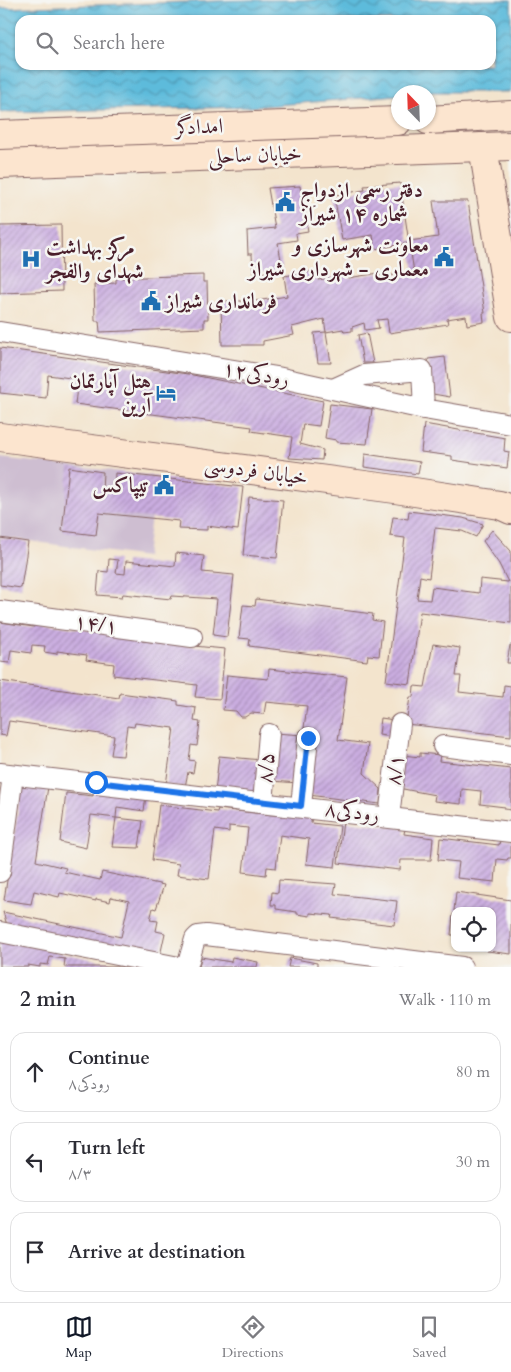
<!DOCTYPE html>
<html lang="en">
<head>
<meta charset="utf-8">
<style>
  body { margin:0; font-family:Cardo,Amiri,serif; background:#f2f2f3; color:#2b2b33 }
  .controls { position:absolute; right:15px; bottom:15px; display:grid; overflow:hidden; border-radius:10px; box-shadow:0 1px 4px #0004 }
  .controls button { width:45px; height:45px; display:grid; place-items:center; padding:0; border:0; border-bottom:1px solid #e1e1e2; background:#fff; color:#2b2b33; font:25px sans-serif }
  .compass { position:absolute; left:391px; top:85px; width:45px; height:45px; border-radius:50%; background:#fff; box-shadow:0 1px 4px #0004; rotate:337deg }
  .stop { position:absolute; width:15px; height:15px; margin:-11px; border:4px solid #1a73e8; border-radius:50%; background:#fff }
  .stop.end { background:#1a73e8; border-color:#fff; box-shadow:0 1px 5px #0008 }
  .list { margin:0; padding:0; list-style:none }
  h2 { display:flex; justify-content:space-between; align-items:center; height:65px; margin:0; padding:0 20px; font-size:21px }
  h2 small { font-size:16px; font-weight:400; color:#7c7c81 }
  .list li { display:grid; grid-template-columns:32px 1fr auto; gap:15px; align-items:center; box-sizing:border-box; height:80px; margin:0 10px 10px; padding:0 10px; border:1px solid #e1e1e2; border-radius:15px }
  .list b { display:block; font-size:19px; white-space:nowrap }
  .list p { margin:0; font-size:16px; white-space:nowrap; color:#7c7c81 }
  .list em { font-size:16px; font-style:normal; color:#7c7c81 }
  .icon { flex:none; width:28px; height:28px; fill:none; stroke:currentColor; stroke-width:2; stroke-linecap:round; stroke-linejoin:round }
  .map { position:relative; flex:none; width:511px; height:967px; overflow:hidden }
  .search { position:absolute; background:#fff; box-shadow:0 1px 4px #0004; left:15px; right:15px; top:15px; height:55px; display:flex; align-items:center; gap:12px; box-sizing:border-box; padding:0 18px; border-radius:15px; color:#7c7c81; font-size:19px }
  .sheet { height:335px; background:#fff }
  nav { display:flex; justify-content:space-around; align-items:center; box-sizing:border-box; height:70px; border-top:1px solid #e1e1e2; background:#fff; font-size:14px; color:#7c7c81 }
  nav a { display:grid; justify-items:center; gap:2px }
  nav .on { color:#111827 }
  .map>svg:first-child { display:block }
  .industrial { fill:#cebed1 }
  .water { fill:url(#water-waves); stroke:#546d83; fill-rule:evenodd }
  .building { fill:url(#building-hatch) }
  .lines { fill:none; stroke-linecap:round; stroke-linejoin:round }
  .street-casing { stroke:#856464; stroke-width:22 }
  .secondary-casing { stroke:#856464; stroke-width:30 }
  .street { stroke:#fff; stroke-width:20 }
  .secondary { stroke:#fce5cf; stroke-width:28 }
  .route { stroke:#1a73e8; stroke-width:6 }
  .labels { text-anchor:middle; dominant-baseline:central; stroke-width:5; stroke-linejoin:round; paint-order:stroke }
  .street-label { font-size:21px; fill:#4a1f2b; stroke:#f6f6f2 }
  .poi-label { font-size:21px; font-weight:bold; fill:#4a1f2b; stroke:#f6f6f2; text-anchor:start }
</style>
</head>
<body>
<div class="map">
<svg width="511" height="967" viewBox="0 0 511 967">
  <defs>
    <pattern id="water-waves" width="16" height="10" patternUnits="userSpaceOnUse" patternTransform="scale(1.25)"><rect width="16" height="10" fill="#5dbbdb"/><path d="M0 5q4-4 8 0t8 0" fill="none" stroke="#4f97b2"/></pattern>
    <pattern id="building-hatch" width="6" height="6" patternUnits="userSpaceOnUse" patternTransform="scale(1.25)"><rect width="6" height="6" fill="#cbaee1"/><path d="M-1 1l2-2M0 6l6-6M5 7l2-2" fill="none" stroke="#a78db7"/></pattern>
  </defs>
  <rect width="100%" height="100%" fill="#f6f6f2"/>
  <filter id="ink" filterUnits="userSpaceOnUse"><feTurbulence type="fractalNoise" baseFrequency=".02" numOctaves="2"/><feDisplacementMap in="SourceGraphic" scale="10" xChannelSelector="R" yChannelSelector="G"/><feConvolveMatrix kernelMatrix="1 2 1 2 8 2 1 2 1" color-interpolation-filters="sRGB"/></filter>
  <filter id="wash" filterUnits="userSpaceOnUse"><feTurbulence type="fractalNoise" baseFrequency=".0096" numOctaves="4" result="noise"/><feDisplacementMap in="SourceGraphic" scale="20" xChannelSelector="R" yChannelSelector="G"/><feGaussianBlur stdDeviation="1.12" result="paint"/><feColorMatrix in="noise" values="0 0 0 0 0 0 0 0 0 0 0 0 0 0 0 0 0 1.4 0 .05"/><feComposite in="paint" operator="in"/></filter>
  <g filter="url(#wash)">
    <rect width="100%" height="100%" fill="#f3e4cd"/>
    <!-- industrial -->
    <path class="industrial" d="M0 458 156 476 146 557 0 537Z"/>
    <!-- water -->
    <path class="water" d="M249 0H511V92H398V95L253 107 0 112V8ZM20 20H491V65H20Z"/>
    <g id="blocks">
      <!-- building -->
      <g class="building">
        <path d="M400 183 409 243 375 249 373 235 342 240 334 195 365 190 364 186Z"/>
        <path d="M300 186 308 231 296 233 297 240 278 243 283 271 253 273 252 254H248L247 231 275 228 268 188Z"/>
        <path d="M433 201H468L485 313H483L484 322 467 325 466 316 447 319 448 324 389 333 387 319 377 320 379 328 365 330 364 323 352 327V331L344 332 343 329 326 332 324 319 292 327 294 335 263 341V345H222L221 301H256L287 296 284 276 316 271 318 280 348 275V278L379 273 380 277 414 272 409 241 438 237Z"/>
        <path d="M61 225 62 291 0 293V226Z"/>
        <path d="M203 275V282H207L208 319H204V328L100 332 99 321H95L94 284 116 283V278Z"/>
        <path d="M326 332 331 363H318L314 333Z"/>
        <path d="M367 333 373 363H363L358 335Z"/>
        <path d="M0 348 188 374 323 401 319 426 303 424 300 444 323 450 322 460 289 458 292 437 251 431 252 427 75 404 78 379 48 375 46 398 0 393Z"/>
        <path d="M445 357 450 397 433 394 428 359Z"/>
        <path d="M330 404 372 409 367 444 336 442V440L325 438Z"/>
        <path d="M424 424 505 438 504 451 509 452 507 468 452 460V456L421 452Z"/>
        <path d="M365 454 420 462 418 474 364 467Z"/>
        <path d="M69 467 103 472 102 492 114 493 115 473 243 487 238 530 207 526V530L178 529 179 521 99 513 96 535 62 531Z"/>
        <path d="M249 497 283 500 277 558 243 555Z"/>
        <path d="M409 511 463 518 483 524 476 537 462 531 435 528 429 578 420 576 417 599 430 600 432 587 479 593 480 579 508 582 499 564 483 541 492 530 511 551V623L420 612 410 684 386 681 405 538 390 536 393 517 408 519Z"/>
        <path d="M0 538 28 542 21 588 0 585Z"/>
        <path d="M176 553 204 556 202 572 234 575 227 637 213 635 217 599 172 596 171 599 123 594 122 597 97 595 99 571 108 572 109 559 118 560 116 573 125 574 126 561 175 566Z"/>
        <path d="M256 599 373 614 372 620 383 622 379 656 368 655 367 661 249 646 250 639 239 638 243 605 255 606Z"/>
        <path d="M0 622 34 627 35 622 142 638V641L225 649 220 699 195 697 197 685 113 675 114 664 86 660 87 655 57 651V654L44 652 45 646 32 645 31 653 11 650 9 663 0 662Z"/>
        <path d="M433 644 460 648 456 676H461L459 692 503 697 504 685 511 686V736L406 724 410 697H413L414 686 425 687Z"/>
        <path d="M510 645H511V663H507Z"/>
        <path d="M269 669 347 677 338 740 368 744 364 773 381 789 380 804 308 795 303 735 307 706 266 702 264 714 251 713 245 717H241L236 711 223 710 227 675 268 679Z"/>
        <path d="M0 681 119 698 120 693 178 701V705L196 708 194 721 200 722 197 746 191 745 189 760 195 761 193 773 188 772 185 787 166 785 174 728 135 723 134 727 127 726 123 756 111 755 114 736 9 721 6 736 0 735Z"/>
        <path d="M381 718 394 720 392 737 379 735Z"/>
        <path d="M275 733 303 735 299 783 271 781Z"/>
        <path d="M420 753 440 755 439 761 511 769V810L505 809V807L480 804 481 791 462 789 461 804 434 801 435 795 398 788 402 755 420 757Z"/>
        <path d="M219 756 261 760 259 790 250 796 215 792Z"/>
        <path d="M22 784 48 787 36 861 66 868 64 872 100 880 102 872 164 885 156 909 153 908 150 920 158 921 156 931 165 933 160 956 7 925 3 912 121 937 129 901 111 897 110 902 96 899V901L60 893 59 897 34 891 31 904 4 900Z"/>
        <path d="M94 788 146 795 144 811 117 807 116 818 91 815 86 848 60 842 66 793 93 796Z"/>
        <path d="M159 805 217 812 218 809 282 816V811L312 814 311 823 340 826 335 867 306 864 309 839 280 835 276 868 267 867 266 875 243 872 248 828 229 826V832L215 830 209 879 177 875 179 864 152 860Z"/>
        <path d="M116 818 143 821 139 848 112 847Z"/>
        <path d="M343 821 405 828 404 834 433 838 431 860H401L400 870 338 863Z"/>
        <path d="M440 838 499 845 500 839 511 840V858H508L507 860 497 859 495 882 457 878 459 862 438 860Z"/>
        <path d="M279 880 336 884 334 894 397 901 394 925 331 918 332 915 310 913V916L297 914V912L276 909V905H271L272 892 278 893Z"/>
        <path d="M456 892 511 900V954L487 951 488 948H492V911H454Z"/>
        <path d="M453 914H455V935H451Z"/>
        <path d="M0 940 130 967H64L65 959 50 957 48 965 40 964V967L28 965V967H0Z"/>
        <path d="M201 957 231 962 232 957 258 962 257 967H199Z"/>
        <path d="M290 958 317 963V967H288Z"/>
      </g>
    </g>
  </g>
  <g filter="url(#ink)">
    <use href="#blocks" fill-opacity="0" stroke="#856464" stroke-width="1"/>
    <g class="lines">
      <defs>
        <g id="street">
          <path d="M0 332 277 377 424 409 511 424"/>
          <path d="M333 389 364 375 422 370 424 409"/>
          <path d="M0 611 192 637"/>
          <path d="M443 746 511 755"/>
          <path d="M0 773 511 832"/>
          <path d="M263 803 269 734"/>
          <path d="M301 806 308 738"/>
          <path d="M389 817 400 724"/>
          <path d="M0 872 13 775"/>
          <path d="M0 932 179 967"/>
          <path d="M187 967 195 939 198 936 206 935 462 967"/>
        </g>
        <g id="secondary">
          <path d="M428 120 511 115"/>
          <path d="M0 135 398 121"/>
          <path d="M483 147 511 317"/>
          <path d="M0 164 511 146"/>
          <path d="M0 437 395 489 500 505 511 510"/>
        </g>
      </defs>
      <!-- street casing -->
      <use href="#street" class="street-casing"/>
      <!-- secondary casing -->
      <use href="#secondary" class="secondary-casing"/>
      <!-- street -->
      <use href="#street" class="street"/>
      <!-- secondary -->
      <use href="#secondary" class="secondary"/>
    </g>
  </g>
  <g class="lines" filter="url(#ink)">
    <!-- route -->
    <path class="route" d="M96 782 301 806 308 738"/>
  </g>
  <!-- icons -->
  <defs>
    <symbol id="civic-bare" viewBox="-9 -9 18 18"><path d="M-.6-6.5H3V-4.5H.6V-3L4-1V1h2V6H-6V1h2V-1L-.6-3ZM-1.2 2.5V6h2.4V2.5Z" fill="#1f6fb2" stroke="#f6f6f2" stroke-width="2.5" paint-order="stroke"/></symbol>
    <symbol id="hospital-bare" viewBox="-9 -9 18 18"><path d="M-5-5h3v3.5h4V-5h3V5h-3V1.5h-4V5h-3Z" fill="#1f6fb2" stroke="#f6f6f2" stroke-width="2.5" paint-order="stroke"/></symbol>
    <symbol id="hotel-bare" viewBox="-9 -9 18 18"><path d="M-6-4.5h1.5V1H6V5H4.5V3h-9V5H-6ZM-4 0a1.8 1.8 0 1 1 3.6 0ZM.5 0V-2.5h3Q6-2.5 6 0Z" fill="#1f6fb2" stroke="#f6f6f2" stroke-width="2.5" paint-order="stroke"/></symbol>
  </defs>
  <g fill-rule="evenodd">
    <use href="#civic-bare" x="271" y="188" width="28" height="28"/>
    <use href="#civic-bare" x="430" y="243" width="28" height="28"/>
    <use href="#hospital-bare" x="17" y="245" width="28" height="28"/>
    <use href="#civic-bare" x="137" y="287" width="28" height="28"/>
    <use href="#hotel-bare" x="152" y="379" width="28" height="28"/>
    <use href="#civic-bare" x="150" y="471" width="28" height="28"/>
  </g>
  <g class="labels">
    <!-- street labels -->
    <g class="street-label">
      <text transform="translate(199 127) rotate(-2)">امدادگر</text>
      <text transform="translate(255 155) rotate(-2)">خیابان ساحلی</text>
      <text transform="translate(256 374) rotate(10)">رودکی۱۲</text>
      <text transform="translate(256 471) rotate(8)">خیابان فردوسی</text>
      <text transform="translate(96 624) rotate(8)">۱۴/۱</text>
      <text transform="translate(266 768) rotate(-86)">۸/۵</text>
      <text transform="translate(395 770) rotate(-83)">۸/۱</text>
      <text transform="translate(352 812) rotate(7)">رودکی۸</text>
    </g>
    <!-- poi labels -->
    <g class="poi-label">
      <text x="300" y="190">دفتر رسمی ازدواج<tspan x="300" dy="24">شماره ۱۴ شیراز</tspan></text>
      <text x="429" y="245" text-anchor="end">معاونت شهرسازی و<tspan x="429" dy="24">معماری - شهرداری شیراز</tspan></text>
      <text x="46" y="247">مرکز بهداشت<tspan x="46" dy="24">شهدای والفجر</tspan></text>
      <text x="166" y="301">فرمانداری شیراز</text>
      <text x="151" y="381" text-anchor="end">هتل آپارتمان<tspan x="151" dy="24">آرین</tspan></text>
      <text x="149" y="485" text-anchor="end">تیپاکس</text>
    </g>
  </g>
</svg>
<div class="controls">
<button><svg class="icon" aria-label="locate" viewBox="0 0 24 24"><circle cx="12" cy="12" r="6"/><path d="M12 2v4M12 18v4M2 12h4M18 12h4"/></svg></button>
</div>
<svg class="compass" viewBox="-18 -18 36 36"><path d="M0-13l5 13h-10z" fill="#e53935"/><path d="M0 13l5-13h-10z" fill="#7c7c81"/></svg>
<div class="stop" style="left:96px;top:782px"></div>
<div class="stop end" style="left:308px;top:738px"></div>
<div class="search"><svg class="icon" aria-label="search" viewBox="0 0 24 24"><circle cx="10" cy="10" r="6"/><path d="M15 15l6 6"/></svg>Search here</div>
</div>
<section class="sheet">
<h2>2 min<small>Walk · 110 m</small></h2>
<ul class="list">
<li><svg class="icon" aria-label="ahead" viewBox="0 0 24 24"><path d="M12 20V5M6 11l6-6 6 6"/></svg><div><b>Continue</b><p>رودکی۸</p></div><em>80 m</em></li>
<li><svg class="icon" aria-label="left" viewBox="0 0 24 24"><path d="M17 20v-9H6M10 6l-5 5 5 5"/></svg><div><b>Turn left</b><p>۸/۳</p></div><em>30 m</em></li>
<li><svg class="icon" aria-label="arrive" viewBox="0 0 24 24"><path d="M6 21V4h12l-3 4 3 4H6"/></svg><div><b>Arrive at destination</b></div></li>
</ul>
</section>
<nav>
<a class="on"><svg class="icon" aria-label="map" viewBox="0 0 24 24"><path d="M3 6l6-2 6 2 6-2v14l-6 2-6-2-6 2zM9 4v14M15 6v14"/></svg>Map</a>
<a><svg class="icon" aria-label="directions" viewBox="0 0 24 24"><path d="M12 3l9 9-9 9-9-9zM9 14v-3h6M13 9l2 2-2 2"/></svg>Directions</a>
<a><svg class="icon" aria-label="saved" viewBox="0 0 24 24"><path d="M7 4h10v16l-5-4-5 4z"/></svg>Saved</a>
</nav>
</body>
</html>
